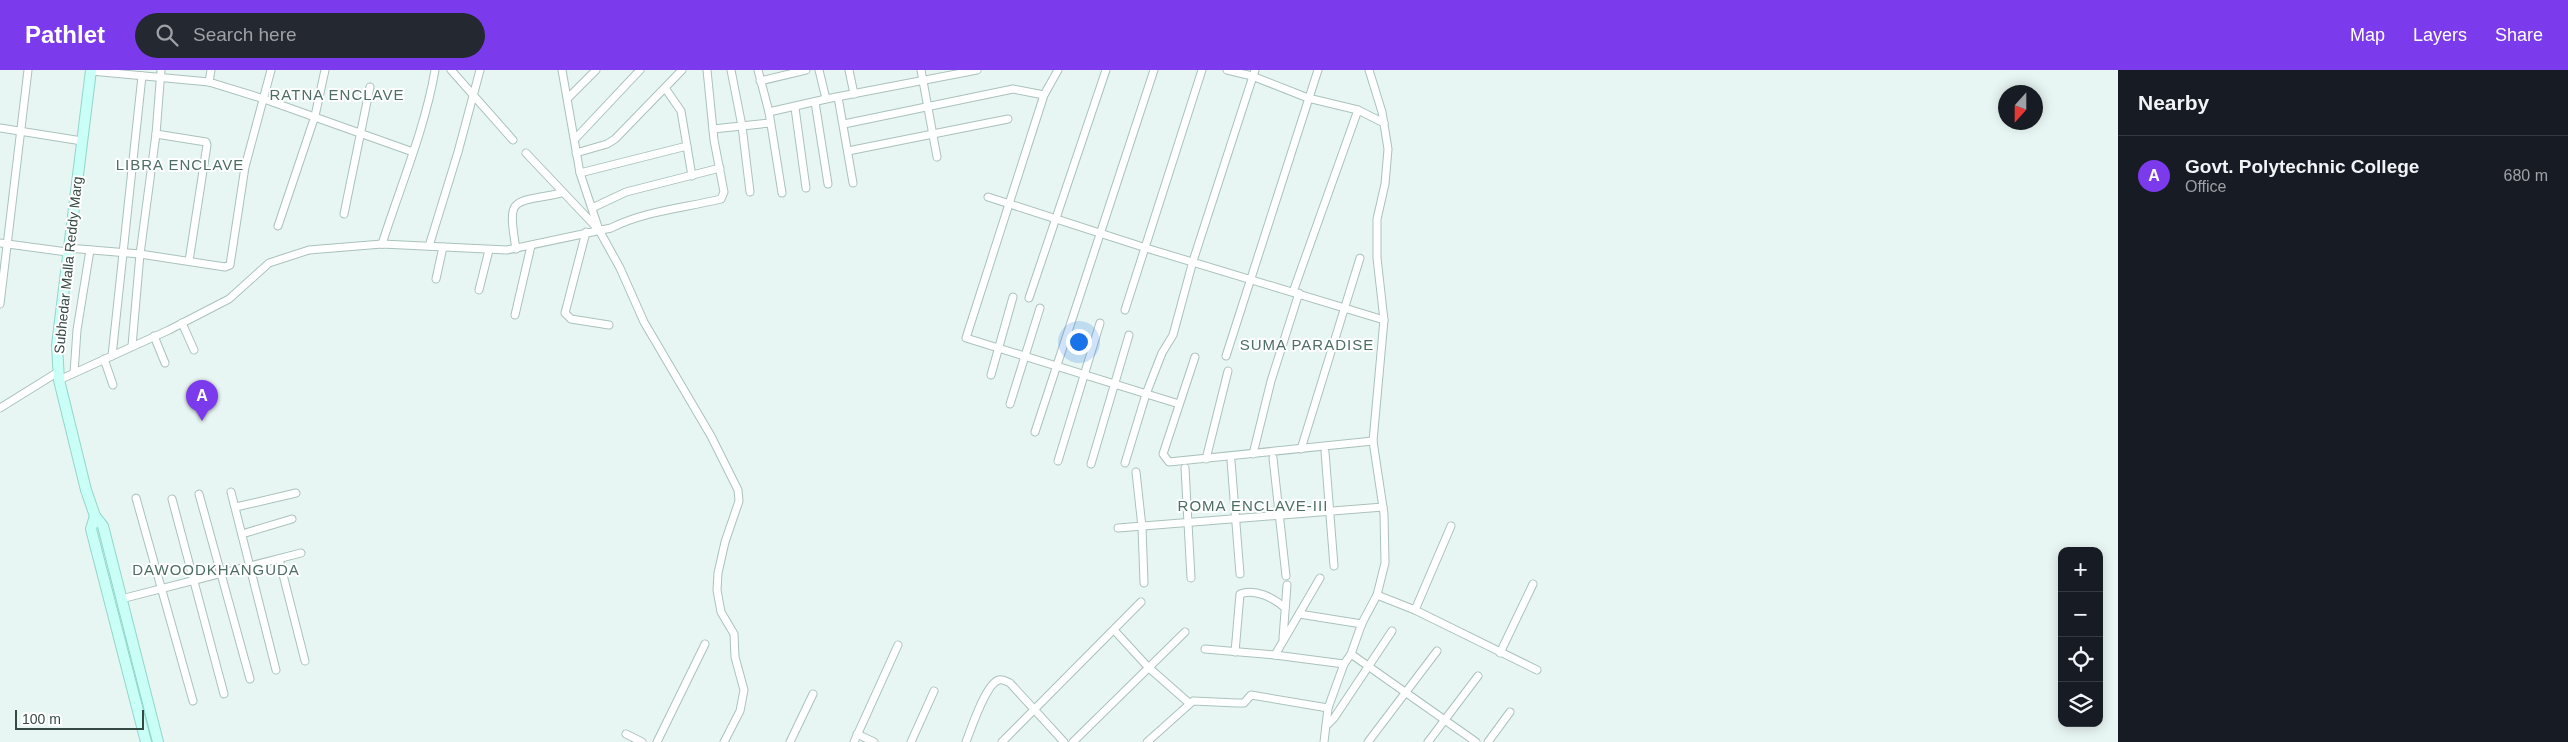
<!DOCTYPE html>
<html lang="en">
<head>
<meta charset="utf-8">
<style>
  body { margin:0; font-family:Helvetica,sans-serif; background:#242831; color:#f1f3f6 }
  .controls { position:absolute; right:15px; bottom:15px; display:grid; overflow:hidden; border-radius:10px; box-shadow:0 2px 12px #0003 }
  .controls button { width:45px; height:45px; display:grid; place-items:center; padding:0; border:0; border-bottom:1px solid #363941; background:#171b24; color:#f1f3f6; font:25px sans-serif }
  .compass { position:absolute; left:1998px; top:15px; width:45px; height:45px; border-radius:50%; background:#171b24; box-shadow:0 2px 12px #0003; rotate:201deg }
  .scale { position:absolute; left:15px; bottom:12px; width:129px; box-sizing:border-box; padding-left:5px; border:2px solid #364a44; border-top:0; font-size:14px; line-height:18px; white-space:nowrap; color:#364a44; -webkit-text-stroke:4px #fff; paint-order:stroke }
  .you { position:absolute; left:1078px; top:271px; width:18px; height:18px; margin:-12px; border:4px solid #fff; border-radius:50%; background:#1a73e8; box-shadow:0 0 0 8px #1a73e833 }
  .badge { display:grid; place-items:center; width:32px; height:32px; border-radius:50%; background:#7c3aed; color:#fff; font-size:16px; font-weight:700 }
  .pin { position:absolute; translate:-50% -41px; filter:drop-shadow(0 1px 2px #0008) }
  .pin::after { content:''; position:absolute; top:26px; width:18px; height:15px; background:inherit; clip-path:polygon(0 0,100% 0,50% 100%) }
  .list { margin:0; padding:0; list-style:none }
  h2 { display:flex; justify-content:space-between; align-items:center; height:65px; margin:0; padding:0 20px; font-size:21px }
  h2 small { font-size:16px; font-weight:400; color:#9ea1a6 }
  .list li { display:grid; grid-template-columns:32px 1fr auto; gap:15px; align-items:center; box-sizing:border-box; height:80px; padding:0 20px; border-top:1px solid #363941 }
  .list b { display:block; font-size:19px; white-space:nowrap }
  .list p { margin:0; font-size:16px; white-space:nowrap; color:#9ea1a6 }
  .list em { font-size:16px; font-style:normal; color:#9ea1a6 }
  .icon { flex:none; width:28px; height:28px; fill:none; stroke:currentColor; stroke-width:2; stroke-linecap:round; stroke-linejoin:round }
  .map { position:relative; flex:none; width:2118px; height:672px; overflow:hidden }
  header { display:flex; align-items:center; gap:30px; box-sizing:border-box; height:70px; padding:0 25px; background:#7c3aed; color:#fff }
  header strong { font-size:24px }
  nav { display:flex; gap:28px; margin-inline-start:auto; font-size:18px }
  .search { width:350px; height:45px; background:#242831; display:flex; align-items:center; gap:12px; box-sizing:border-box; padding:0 18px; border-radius:28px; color:#9ea1a6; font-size:19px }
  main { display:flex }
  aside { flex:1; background:#171b24 }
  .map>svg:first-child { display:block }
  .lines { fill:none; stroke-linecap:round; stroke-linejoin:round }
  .minor-casing { stroke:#aac2bc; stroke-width:9 }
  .secondary-casing { stroke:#92d6cb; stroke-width:12 }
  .minor { stroke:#fff; stroke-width:7 }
  .secondary { stroke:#c9fff7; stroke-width:10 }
  .labels { text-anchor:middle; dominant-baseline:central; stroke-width:4; stroke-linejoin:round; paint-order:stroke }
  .street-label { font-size:14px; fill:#364a44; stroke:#fff }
  .neighbourhood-label { font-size:15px; letter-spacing:1px; fill:#4c6e64; stroke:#fff }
</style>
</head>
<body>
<header>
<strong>Pathlet</strong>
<div class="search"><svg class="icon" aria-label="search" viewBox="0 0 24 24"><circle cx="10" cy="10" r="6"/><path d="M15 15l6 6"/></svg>Search here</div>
<nav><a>Map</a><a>Layers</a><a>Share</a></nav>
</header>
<main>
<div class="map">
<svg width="2118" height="672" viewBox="0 0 2118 672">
  <rect width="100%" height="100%" fill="#e8f6f3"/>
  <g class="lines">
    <defs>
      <g id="minor">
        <path d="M451 0 513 70"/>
        <path d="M562 0 580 103 599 160 620 198 644 252 711 366 738 420 739 431 725 472 718 503 717 520 721 542 734 564 735 587 744 620 740 641 724 672"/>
        <path d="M731 0 742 56 750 122"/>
        <path d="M758 0 769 42 782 123"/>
        <path d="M819 0 826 29"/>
        <path d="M849 0 854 24"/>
        <path d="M921 0 937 87"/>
        <path d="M1058 0 1044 25 966 268 1179 334"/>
        <path d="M1227 0 1252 6 1308 28 1358 40 1384 53"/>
        <path d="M91 1 209 12 264 29 413 82"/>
        <path d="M760 11 806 0"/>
        <path d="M209 12 211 0"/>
        <path d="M665 18 681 41 692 106"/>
        <path d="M838 27 853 113"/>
        <path d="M568 28 596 0"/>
        <path d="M815 32 828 114"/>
        <path d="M795 38 806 118"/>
        <path d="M769 42 826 29 977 0"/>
        <path d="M844 54 1013 19 1044 25"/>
        <path d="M0 58 82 71"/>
        <path d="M713 59 770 53"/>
        <path d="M156 64 206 72 207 75 189 191"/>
        <path d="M575 69 640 0"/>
        <path d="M848 81 1008 49"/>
        <path d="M526 83 597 158"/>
        <path d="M576 83 607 74 615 69 682 0"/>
        <path d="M580 103 687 76"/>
        <path d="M988 127 1146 178 1384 250"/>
        <path d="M592 138 626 122 720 98"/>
        <path d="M344 144 370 17"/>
        <path d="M278 156 315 46 325 0"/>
        <path d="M586 162 565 243 571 249 609 255"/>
        <path d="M0 173 67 182"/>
        <path d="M382 174C400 117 425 59 435 0"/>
        <path d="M429 176 458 82 480 0"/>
        <path d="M68 178 140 184 225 197 230 195 245 97 271 0"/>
        <path d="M516 179C507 124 512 134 561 123"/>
        <path d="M436 209 443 177"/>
        <path d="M479 220 489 180"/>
        <path d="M1293 222 1358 40"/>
        <path d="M1029 228 1106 0"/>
        <path d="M0 234 28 0"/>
        <path d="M1125 240 1202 0"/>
        <path d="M515 245 531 176"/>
        <path d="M182 253 194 280"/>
        <path d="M154 266 165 293"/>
        <path d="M132 276 140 184 156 64 161 0"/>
        <path d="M112 286 142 6"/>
        <path d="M1226 286 1318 0"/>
        <path d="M1195 287 1163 384 1169 392 1373 371"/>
        <path d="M104 289 113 315"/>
        <path d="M74 303 77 260 90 180"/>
        <path d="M991 305 1013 227"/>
        <path d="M59 310 169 260 229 229 269 193 309 180 382 174 507 180 611 158C645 141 684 138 721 129L724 122 714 70 707 0"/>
        <path d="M1010 334 1040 238"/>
        <path d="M0 338 58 302"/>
        <path d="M1035 362 1154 0"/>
        <path d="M1301 379 1360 188"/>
        <path d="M1325 382 1334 496"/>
        <path d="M1253 384 1271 311 1299 223"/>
        <path d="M1273 388 1286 506"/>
        <path d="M1206 389 1228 301"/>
        <path d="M1058 391 1100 253"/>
        <path d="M1231 391 1240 504"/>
        <path d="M1125 393 1146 324 1162 283 1173 265 1193 191 1255 0"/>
        <path d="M1091 394 1129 265"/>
        <path d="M1185 398 1191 508"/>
        <path d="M1136 402 1142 457 1144 513"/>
        <path d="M231 422 276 600"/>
        <path d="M199 424 250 609"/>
        <path d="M136 428 193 631"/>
        <path d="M172 429 224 624"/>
        <path d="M236 437 296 423"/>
        <path d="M1118 458 1383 437"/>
        <path d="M242 464 292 449"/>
        <path d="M279 489 305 591"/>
        <path d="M1377 525 1415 540 1537 600"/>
        <path d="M121 529 301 483"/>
        <path d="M1415 540 1451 456"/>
        <path d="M1299 544 1362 554"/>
        <path d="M1114 560 1148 597 1189 633"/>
        <path d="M1283 568 1287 515"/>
        <path d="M1205 579 1275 585 1344 594"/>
        <path d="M1235 582 1240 524C1255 518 1274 528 1285 538"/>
        <path d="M1500 583 1533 514"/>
        <path d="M1351 584 1476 672"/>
        <path d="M1275 585 1320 508"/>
        <path d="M1326 656 1334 648 1392 561"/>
        <path d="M626 664 642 672"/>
        <path d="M857 664 874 672"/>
        <path d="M657 672 705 574"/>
        <path d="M790 672 813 624"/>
        <path d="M854 672 898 575"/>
        <path d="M911 672 934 621"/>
        <path d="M966 672C971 659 986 613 999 610 1003 609 1006 611 1010 613L1064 672"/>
        <path d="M1002 672 1141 532"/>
        <path d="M1073 672 1185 562"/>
        <path d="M1147 672 1193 631 1237 633H1244L1251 625 1328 638"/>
        <path d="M1324 672 1328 638 1344 594 1351 584 1362 553 1377 525 1385 493 1384 444 1373 371 1384 250 1377 188V149L1385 114 1388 79 1382 42 1369 0"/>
        <path d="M1368 672 1437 581"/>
        <path d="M1428 672 1478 606"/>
        <path d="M1488 672 1510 642"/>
      </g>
      <g id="secondary">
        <path d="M91 0 57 275 59 310 86 420 95 446 103 456 158 672"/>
        <path d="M95 446 91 459 146 672"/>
      </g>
    </defs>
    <!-- minor casing -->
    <use href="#minor" class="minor-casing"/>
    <!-- secondary casing -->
    <use href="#secondary" class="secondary-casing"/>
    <!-- minor -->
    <use href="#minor" class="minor"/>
    <!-- secondary -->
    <use href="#secondary" class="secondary"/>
  </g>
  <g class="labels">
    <!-- street labels -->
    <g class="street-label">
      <text transform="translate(68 195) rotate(-84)">Subhedar Malla Reddy Marg</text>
    </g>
    <!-- neighbourhood labels -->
    <g class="neighbourhood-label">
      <text x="337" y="24">RATNA ENCLAVE</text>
      <text x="180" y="94">LIBRA ENCLAVE</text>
      <text x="1307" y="274">SUMA PARADISE</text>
      <text x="1253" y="435">ROMA ENCLAVE-III</text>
      <text x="216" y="499">DAWOODKHANGUDA</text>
    </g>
  </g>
</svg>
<div class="controls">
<button>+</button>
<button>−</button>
<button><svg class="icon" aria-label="locate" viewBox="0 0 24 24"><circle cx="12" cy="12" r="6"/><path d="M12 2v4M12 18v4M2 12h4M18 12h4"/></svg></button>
<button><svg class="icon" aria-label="layers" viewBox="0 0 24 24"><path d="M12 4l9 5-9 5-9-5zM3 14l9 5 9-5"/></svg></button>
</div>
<svg class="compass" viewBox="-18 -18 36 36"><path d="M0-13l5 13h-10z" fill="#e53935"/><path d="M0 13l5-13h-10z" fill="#9ea1a6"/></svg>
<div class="scale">100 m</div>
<div class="you"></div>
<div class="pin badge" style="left:202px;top:351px">A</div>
</div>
<aside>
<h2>Nearby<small></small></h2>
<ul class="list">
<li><span class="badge">A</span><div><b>Govt. Polytechnic College</b><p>Office</p></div><em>680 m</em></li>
</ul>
</aside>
</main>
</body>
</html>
